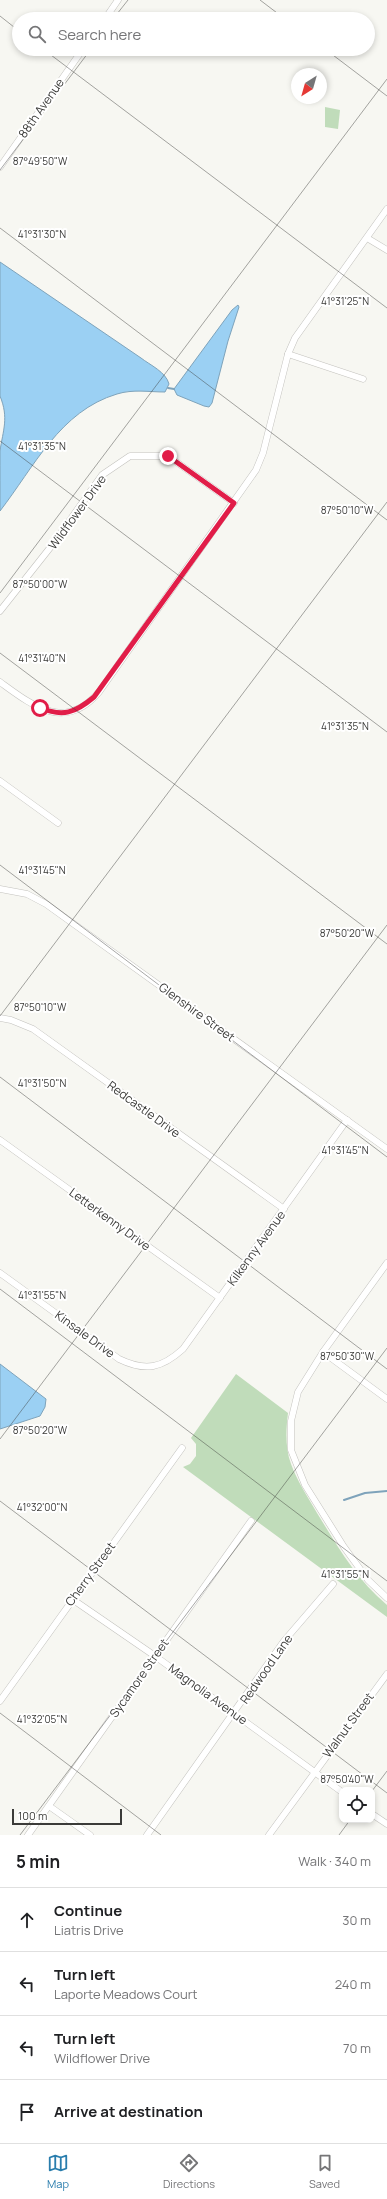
<!DOCTYPE html>
<html lang="en">
<head>
<meta charset="utf-8">
<style>
  body { margin:0; font-family:Manrope,sans-serif; background:#f2f2f2; color:#202124 }
  .controls { position:absolute; right:12px; bottom:12px; display:grid; overflow:hidden; border-radius:8px; box-shadow:0 2px 6px #0003 }
  .controls button { width:36px; height:36px; display:grid; place-items:center; padding:0; border:0; border-bottom:1px solid #e0e0e0; background:#fff; color:#202124; font:20px sans-serif }
  .compass { position:absolute; left:291px; top:68px; width:36px; height:36px; border-radius:50%; background:#fff; box-shadow:0 2px 6px #0003; rotate:217deg }
  .scale { position:absolute; left:12px; bottom:10px; width:110px; box-sizing:border-box; padding-left:4px; border:2px solid #3b3b39; border-top:0; font-size:11px; line-height:14px; white-space:nowrap; color:#3b3b39; -webkit-text-stroke:3px #fff; paint-order:stroke }
  .stop { position:absolute; width:12px; height:12px; margin:-9px; border:3px solid #e11d48; border-radius:50%; background:#fff }
  .stop.end { background:#e11d48; border-color:#fff; box-shadow:0 1px 4px #0008 }
  .list { margin:0; padding:0; list-style:none }
  h2 { display:flex; justify-content:space-between; align-items:center; height:52px; margin:0; padding:0 16px; font-size:17px }
  h2 small { font-size:13px; font-weight:400; color:#757577 }
  .list li { display:grid; grid-template-columns:26px 1fr auto; gap:12px; align-items:center; box-sizing:border-box; height:64px; padding:0 16px; border-top:1px solid #e0e0e0 }
  .list b { display:block; font-size:15px; white-space:nowrap }
  .list p { margin:0; font-size:13px; white-space:nowrap; color:#757577 }
  .list em { font-size:13px; font-style:normal; color:#757577 }
  .icon { flex:none; width:22px; height:22px; fill:none; stroke:currentColor; stroke-width:2; stroke-linecap:round; stroke-linejoin:round }
  .map { position:relative; flex:none; width:387px; height:1835px; overflow:hidden }
  .search { position:absolute; background:#fff; box-shadow:0 2px 6px #0003; left:12px; right:12px; top:12px; height:44px; display:flex; align-items:center; gap:10px; box-sizing:border-box; padding:0 14px; border-radius:22px; color:#757577; font-size:15px }
  .sheet { height:308px; background:#fff }
  nav { display:flex; justify-content:space-around; align-items:center; box-sizing:border-box; height:56px; border-top:1px solid #e0e0e0; background:#fff; font-size:11px; color:#757577 }
  nav a { display:grid; justify-items:center; gap:2px }
  nav .on { color:#297dad }
  .map>svg:first-child { display:block }
  .green { fill:#c0dcba }
  .water { fill:#9bd0f3; stroke:#7ea3bb }
  .lines { fill:none; stroke-linecap:round; stroke-linejoin:round }
  .stream { stroke:#7ea3bb; stroke-width:2 }
  .minor-casing { stroke:#c3c2be; stroke-width:7 }
  .minor { stroke:#fff; stroke-width:6 }
  .route { stroke:#e11d48; stroke-width:5 }
  .ticks { fill:none; stroke:#3b3b39; stroke-width:1; stroke-opacity:0.45 }
  .labels { text-anchor:middle; dominant-baseline:central; stroke-width:4; stroke-linejoin:round; paint-order:stroke }
  .street-label { font-size:12px; fill:#3b3b39; stroke:#fff }
  .ticks-label { font-size:10px; text-anchor:middle; fill:#3b3b39; stroke:#fff; stroke-width:4; stroke-linejoin:round; paint-order:stroke }
</style>
</head>
<body>
<div class="map">
<svg width="387" height="1835" viewBox="0 0 387 1835">
  <rect width="100%" height="100%" fill="#f7f7f2"/>
  <!-- green -->
  <g class="green">
    <path d="M325 107 340 110 338 129 325 127Z"/>
    <path d="M236 1374 288 1413C286 1430 285 1447 291 1464 297 1481 308 1497 317 1513 338 1547 356 1579 387 1605V1617L183 1467 190 1464 196 1456V1444L191 1438Z"/>
  </g>
  <!-- water -->
  <g class="water">
    <path d="M0 262 141 358C150 365 166 372 169 384L165 392C149 392 133 389 117 394 60 411 34 467 0 511 0 491 0 470 0 451 3 430 9 418 0 396Z"/>
    <path d="M238 305 239 307 228 341 212 403 209 407 204 406 177 395 174 389 232 310Z"/>
    <path d="M0 1364 46 1399 45 1407 40 1416 0 1429Z"/>
  </g>
  <g class="lines">
    <!-- stream -->
    <g class="stream">
      <path d="M168 388 174 389"/>
      <path d="M344 1500 365 1493 387 1491"/>
    </g>
    <defs>
      <g id="minor">
        <path d="M105 19 118 0"/>
        <path d="M0 167 83 49"/>
        <path d="M367 238 387 250"/>
        <path d="M288 354 363 379"/>
        <path d="M0 611 53 544 102 475 130 456H168L234 503"/>
        <path d="M0 682C33 706 65 732 99 692L256 470 263 453 288 354 295 338 387 209"/>
        <path d="M0 781 58 823"/>
        <path d="M0 889 27 894 46 904 387 1149"/>
        <path d="M0 1018 11 1020 33 1029 284 1209"/>
        <path d="M0 1140 220 1298"/>
        <path d="M387 1263 323 1352 298 1392 291 1421V1450L305 1485 344 1547 368 1580 387 1598"/>
        <path d="M0 1273 119 1359C146 1372 162 1368 183 1349L347 1120"/>
        <path d="M323 1352 387 1399"/>
        <path d="M72 1599 155 1656 342 1792"/>
        <path d="M0 1701 182 1448"/>
        <path d="M49 1806 90 1835"/>
        <path d="M372 1814 387 1824"/>
        <path d="M28 1835 251 1521"/>
        <path d="M147 1835 284 1641 333 1584"/>
        <path d="M269 1835 387 1674"/>
      </g>
    </defs>
    <!-- minor casing -->
    <use href="#minor" class="minor-casing"/>
    <!-- minor -->
    <use href="#minor" class="minor"/>
  </g>
  <g class="lines">
    <!-- route -->
    <path class="route" d="M40 708C63 717 75 713 94 697L234 503 168 456"/>
  </g>
  <!-- ticks -->
  <path class="ticks" d="M260 0 285 19M0 16 19 31M113 19 128 0M43 49 387 308M325 49 387 96M0 170 91 49M0 228 387 520M0 441 387 732M0 593 387 79M0 653 387 944M0 865 387 1157M0 1016 387 502M0 1077 387 1369M0 1289 387 1581M0 1439 387 925M0 1501 387 1793M0 1713 161 1835M372 1791 387 1771M20 1835 387 1348M339 1835 350 1820"/>
  <g class="labels">
    <!-- street labels -->
    <g class="street-label">
      <text transform="translate(41 108) rotate(-55)">88th Avenue</text>
      <text transform="translate(77 512) rotate(-54)">Wildflower Drive</text>
      <text transform="translate(197 1012) rotate(36)">Glenshire Street</text>
      <text transform="translate(144 1109) rotate(36)">Redcastle Drive</text>
      <text transform="translate(110 1219) rotate(36)">Letterkenny Drive</text>
      <text transform="translate(256 1248) rotate(-54)">Kilkenny Avenue</text>
      <text transform="translate(85 1334) rotate(36)">Kinsale Drive</text>
      <text transform="translate(90 1574) rotate(-54)">Cherry Street</text>
      <text transform="translate(266 1669) rotate(-55)">Redwood Lane</text>
      <text transform="translate(139 1678) rotate(-55)">Sycamore Street</text>
      <text transform="translate(208 1694) rotate(36)">Magnolia Avenue</text>
      <text transform="translate(348 1725) rotate(-54)">Walnut Street</text>
    </g>
  </g>
  <g class="ticks-label">
    <text x="40" y="165">87°49'50"W</text>
    <text x="42" y="238">41°31'30"N</text>
    <text x="345" y="305">41°31'25"N</text>
    <text x="42" y="450">41°31'35"N</text>
    <text x="347" y="514">87°50'10"W</text>
    <text x="40" y="588">87°50'00"W</text>
    <text x="42" y="662">41°31'40"N</text>
    <text x="345" y="730">41°31'35"N</text>
    <text x="42" y="874">41°31'45"N</text>
    <text x="347" y="937">87°50'20"W</text>
    <text x="40" y="1011">87°50'10"W</text>
    <text x="42" y="1087">41°31'50"N</text>
    <text x="345" y="1154">41°31'45"N</text>
    <text x="42" y="1299">41°31'55"N</text>
    <text x="347" y="1360">87°50'30"W</text>
    <text x="40" y="1434">87°50'20"W</text>
    <text x="42" y="1511">41°32'00"N</text>
    <text x="345" y="1578">41°31'55"N</text>
    <text x="42" y="1723">41°32'05"N</text>
    <text x="347" y="1783">87°50'40"W</text>
  </g>
</svg>
<div class="controls">
<button><svg class="icon" aria-label="locate" viewBox="0 0 24 24"><circle cx="12" cy="12" r="6"/><path d="M12 2v4M12 18v4M2 12h4M18 12h4"/></svg></button>
</div>
<svg class="compass" viewBox="-18 -18 36 36"><path d="M0-13l5 13h-10z" fill="#e53935"/><path d="M0 13l5-13h-10z" fill="#757577"/></svg>
<div class="scale">100 m</div>
<div class="stop" style="left:40px;top:708px"></div>
<div class="stop end" style="left:168px;top:456px"></div>
<div class="search"><svg class="icon" aria-label="search" viewBox="0 0 24 24"><circle cx="10" cy="10" r="6"/><path d="M15 15l6 6"/></svg>Search here</div>
</div>
<section class="sheet">
<h2>5 min<small>Walk · 340 m</small></h2>
<ul class="list">
<li><svg class="icon" aria-label="ahead" viewBox="0 0 24 24"><path d="M12 20V5M6 11l6-6 6 6"/></svg><div><b>Continue</b><p>Liatris Drive</p></div><em>30 m</em></li>
<li><svg class="icon" aria-label="left" viewBox="0 0 24 24"><path d="M17 20v-9H6M10 6l-5 5 5 5"/></svg><div><b>Turn left</b><p>Laporte Meadows Court</p></div><em>240 m</em></li>
<li><svg class="icon" aria-label="left" viewBox="0 0 24 24"><path d="M17 20v-9H6M10 6l-5 5 5 5"/></svg><div><b>Turn left</b><p>Wildflower Drive</p></div><em>70 m</em></li>
<li><svg class="icon" aria-label="arrive" viewBox="0 0 24 24"><path d="M6 21V4h12l-3 4 3 4H6"/></svg><div><b>Arrive at destination</b></div></li>
</ul>
</section>
<nav>
<a class="on"><svg class="icon" aria-label="map" viewBox="0 0 24 24"><path d="M3 6l6-2 6 2 6-2v14l-6 2-6-2-6 2zM9 4v14M15 6v14"/></svg>Map</a>
<a><svg class="icon" aria-label="directions" viewBox="0 0 24 24"><path d="M12 3l9 9-9 9-9-9zM9 14v-3h6M13 9l2 2-2 2"/></svg>Directions</a>
<a><svg class="icon" aria-label="saved" viewBox="0 0 24 24"><path d="M7 4h10v16l-5-4-5 4z"/></svg>Saved</a>
</nav>
</body>
</html>
